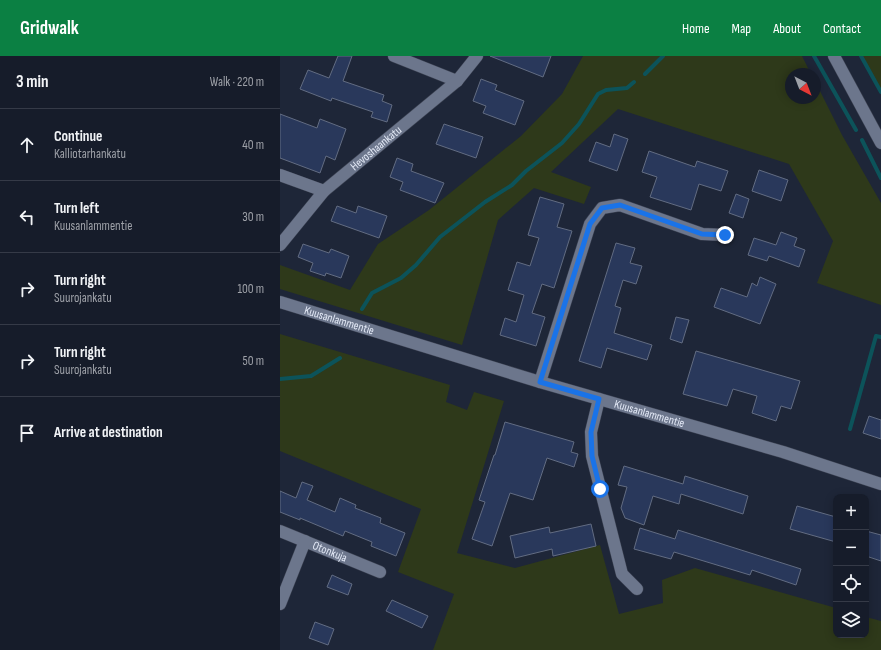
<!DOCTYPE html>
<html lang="en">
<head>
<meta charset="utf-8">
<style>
  body { margin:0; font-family:"Sofia Sans Condensed",sans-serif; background:#1f2532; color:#f1f3f6 }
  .controls { position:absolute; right:12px; bottom:12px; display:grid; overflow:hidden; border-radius:8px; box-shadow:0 2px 10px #0003 }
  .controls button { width:36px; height:36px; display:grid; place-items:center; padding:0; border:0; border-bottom:1px solid #353a47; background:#161c2a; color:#f1f3f6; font:20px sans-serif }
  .compass { position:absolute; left:505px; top:12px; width:36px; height:36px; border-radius:50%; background:#161c2a; box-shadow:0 2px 10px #0003; rotate:138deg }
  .stop { position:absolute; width:12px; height:12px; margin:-9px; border:3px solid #1a73e8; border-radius:50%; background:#fff }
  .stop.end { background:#1a73e8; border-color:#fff; box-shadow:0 1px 4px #0008 }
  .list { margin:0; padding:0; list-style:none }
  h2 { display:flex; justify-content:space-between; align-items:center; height:52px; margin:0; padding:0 16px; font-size:17px }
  h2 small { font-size:13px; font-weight:400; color:#9ea1a8 }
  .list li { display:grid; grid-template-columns:26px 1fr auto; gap:12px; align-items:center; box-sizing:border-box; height:72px; padding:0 16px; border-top:1px solid #353a47 }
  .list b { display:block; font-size:15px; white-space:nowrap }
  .list p { margin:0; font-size:13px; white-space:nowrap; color:#9ea1a8 }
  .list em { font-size:13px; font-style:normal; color:#9ea1a8 }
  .icon { flex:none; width:22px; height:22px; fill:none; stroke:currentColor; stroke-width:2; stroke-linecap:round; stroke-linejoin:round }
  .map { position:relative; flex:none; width:601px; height:594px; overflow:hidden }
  header { display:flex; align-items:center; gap:24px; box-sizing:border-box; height:56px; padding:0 20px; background:#0b8043; color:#fff }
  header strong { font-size:19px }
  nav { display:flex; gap:22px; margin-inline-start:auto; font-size:14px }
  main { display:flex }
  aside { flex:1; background:#161c2a }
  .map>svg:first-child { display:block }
  .green { fill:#2e391a }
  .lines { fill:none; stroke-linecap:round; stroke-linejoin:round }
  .stream { stroke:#0c535a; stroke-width:4 }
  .building { fill:#29385b; stroke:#626c82 }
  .street-casing { stroke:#3d4353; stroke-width:13 }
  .secondary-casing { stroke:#3d4353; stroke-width:13 }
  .street { stroke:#6c768c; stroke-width:12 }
  .secondary { stroke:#6c768c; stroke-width:12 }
  .route { stroke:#1a73e8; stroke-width:5 }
  .labels { text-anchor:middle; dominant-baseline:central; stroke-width:3.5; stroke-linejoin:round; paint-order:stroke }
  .street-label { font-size:12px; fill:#e3e9f6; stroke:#1e2638 }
</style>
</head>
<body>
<header>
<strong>Gridwalk</strong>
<nav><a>Home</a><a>Map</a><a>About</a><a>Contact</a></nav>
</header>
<main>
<aside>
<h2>3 min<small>Walk · 220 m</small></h2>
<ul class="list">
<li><svg class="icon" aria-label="ahead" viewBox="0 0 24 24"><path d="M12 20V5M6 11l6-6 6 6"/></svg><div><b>Continue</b><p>Kalliotarhankatu</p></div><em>40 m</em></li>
<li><svg class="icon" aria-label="left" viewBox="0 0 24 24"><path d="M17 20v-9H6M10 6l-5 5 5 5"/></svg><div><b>Turn left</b><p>Kuusanlammentie</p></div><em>30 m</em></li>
<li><svg class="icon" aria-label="right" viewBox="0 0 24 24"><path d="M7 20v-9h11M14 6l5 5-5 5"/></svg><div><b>Turn right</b><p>Suurojankatu</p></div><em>100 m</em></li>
<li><svg class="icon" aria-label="right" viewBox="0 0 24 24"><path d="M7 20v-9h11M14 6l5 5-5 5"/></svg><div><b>Turn right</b><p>Suurojankatu</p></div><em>50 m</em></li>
<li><svg class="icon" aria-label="arrive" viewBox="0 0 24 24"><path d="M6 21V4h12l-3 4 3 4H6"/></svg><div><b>Arrive at destination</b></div></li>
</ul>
</aside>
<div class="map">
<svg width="601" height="594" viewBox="0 0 601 594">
  <rect width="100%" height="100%" fill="#1e2638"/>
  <!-- green -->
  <g class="green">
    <path d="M303 0H522L531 18H511V42H535V25L562 79 601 147V249L537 227 553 185 509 108 338 53 271 116 311 131 304 148 254 132 218 164 182 289 0 233V209L70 234 98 188 149 154 241 80 282 38Z"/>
    <path d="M582 0H601V36Z"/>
    <path d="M0 278 170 329 166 346 187 354 194 336 224 345 177 497 235 512 320 489 339 558 383 547 382 524 415 512 556 552V579H586V561L601 565V594H153L174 538 118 516 141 453 0 395Z"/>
  </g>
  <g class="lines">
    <!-- stream -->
    <g class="stream">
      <path d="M534 0 576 74"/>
      <path d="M581 0 601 36"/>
      <path d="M365 18 383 0"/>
      <path d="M582 84 601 122"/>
      <path d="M82 253 92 237 121 222 136 209 160 181 205 146 232 129 246 115 282 87 299 68 318 38 326 34 347 32 354 26"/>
      <path d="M0 323 31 320 60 302"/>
      <path d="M570 373 596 280 601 281"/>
    </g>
  </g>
  <!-- building -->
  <g class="building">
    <path d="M58 0H72L63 25 104 39 102 45 112 49 107 66 91 61 93 56 52 42 51 45 20 33 28 14 49 22Z"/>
    <path d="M210 0H271L263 21Z"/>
    <path d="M201 23 217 29 215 34 244 45 235 69 203 57 206 50 193 45Z"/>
    <path d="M0 58 37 72 40 63 66 73 55 104 46 100 40 117 0 102Z"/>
    <path d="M164 68 203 81 196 102 156 88Z"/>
    <path d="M334 78 348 83 337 115 309 105 316 86 330 91Z"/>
    <path d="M369 95 415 111 417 105 448 115 441 135 419 128 411 154 370 141 377 121 362 116Z"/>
    <path d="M117 102 133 108 131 115 164 127 155 147 120 134 123 126 110 121Z"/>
    <path d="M479 114 508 124 501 145 472 135Z"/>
    <path d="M456 138 469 143 463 162 449 157Z"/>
    <path d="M260 141 284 148 277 171 292 175 274 232 262 228 252 257 265 261 256 290 220 279 225 262 236 266 244 239 228 234 237 206 250 210 259 182 248 179Z"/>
    <path d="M57 150 76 157 78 150 107 160 99 182 51 165Z"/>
    <path d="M501 176 517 182 514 190 525 194 519 211 489 200 487 205 468 199 474 182 496 189Z"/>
    <path d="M336 187 355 192 350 207 362 210 356 228 343 224 335 250 341 252 334 277 372 289 367 304 327 292 321 312 299 305Z"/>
    <path d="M23 188 49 197 51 193 69 200 61 222 46 217 45 220 30 215 33 207 18 201Z"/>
    <path d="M480 221 496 228 480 268 434 251 441 232 467 241 472 227 477 230Z"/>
    <path d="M396 261 409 264 402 287 390 283Z"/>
    <path d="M416 295 520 325 511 353 501 350 496 365 472 357 477 340 453 333 447 350 403 338Z"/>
    <path d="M589 360 601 364V383L583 377Z"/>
    <path d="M225 366 294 386 291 396 298 398 294 411 267 402 253 444 230 437 212 490 192 483 205 446 199 444 214 399H215Z"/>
    <path d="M344 410 403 428 405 420 468 440 463 458 401 438 399 448 373 440 364 469 345 462 341 452 347 431 338 429Z"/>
    <path d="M22 426 33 430 27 444 55 456 60 442 76 449 75 452 101 462 100 467 125 477 116 500 91 490 92 486 65 475 63 480 20 462V464L0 456V435L16 442Z"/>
    <path d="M517 450 556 461V486L510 473Z"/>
    <path d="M311 468 316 490 273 500 272 493 235 502 230 480 269 471 270 477Z"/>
    <path d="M360 472 395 483 398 474 521 513 516 529 472 514 470 519 394 496 391 503 354 493Z"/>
    <path d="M586 475 601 479V505L586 500Z"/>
    <path d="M52 519 72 528 68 539 47 531Z"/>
    <path d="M112 544 148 560 142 572 106 555Z"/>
    <path d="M35 566 54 573 48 589 29 582Z"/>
  </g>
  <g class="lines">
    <defs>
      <g id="street">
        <path d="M114 0 177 25"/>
        <path d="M0 119 44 135"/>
        <path id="s1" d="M0 189 44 135 177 25 197 0"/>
        <path d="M260 326 310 168 322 152 340 149 422 178 445 179"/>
        <path d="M319 343 311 376 312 400 342 518 357 533"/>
        <path id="s2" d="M0 475 100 516"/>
        <path d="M0 548 25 485"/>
      </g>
      <g id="secondary">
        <path d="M554 0 601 87"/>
        <path id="s3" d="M0 246 260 326 503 396 601 428"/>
      </g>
    </defs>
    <!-- street casing -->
    <use href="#street" class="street-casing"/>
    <!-- secondary casing -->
    <use href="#secondary" class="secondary-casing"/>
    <!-- street -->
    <use href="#street" class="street"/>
    <!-- secondary -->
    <use href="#secondary" class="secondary"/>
  </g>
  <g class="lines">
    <!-- route -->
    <path class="route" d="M320 433 312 400 311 376 319 343 260 326 310 168 322 152 340 149 422 178 445 179"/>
  </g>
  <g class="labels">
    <!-- street labels -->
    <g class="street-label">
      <text stroke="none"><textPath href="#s1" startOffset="137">Hevoshaankatu</textPath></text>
      <text stroke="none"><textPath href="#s3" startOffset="62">Kuusanlammentie</textPath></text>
      <text stroke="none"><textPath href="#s3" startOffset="386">Kuusanlammentie</textPath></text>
      <text stroke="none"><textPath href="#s2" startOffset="54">Otonkuja</textPath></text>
    </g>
  </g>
</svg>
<div class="controls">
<button>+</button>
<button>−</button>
<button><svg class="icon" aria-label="locate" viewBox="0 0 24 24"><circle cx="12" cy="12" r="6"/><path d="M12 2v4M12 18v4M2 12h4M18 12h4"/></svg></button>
<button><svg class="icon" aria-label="layers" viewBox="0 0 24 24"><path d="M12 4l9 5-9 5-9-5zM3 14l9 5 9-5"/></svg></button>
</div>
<svg class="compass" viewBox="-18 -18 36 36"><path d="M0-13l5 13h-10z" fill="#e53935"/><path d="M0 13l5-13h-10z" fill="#9ea1a8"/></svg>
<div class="stop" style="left:320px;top:433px"></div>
<div class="stop end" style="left:445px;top:179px"></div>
</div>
</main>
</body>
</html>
